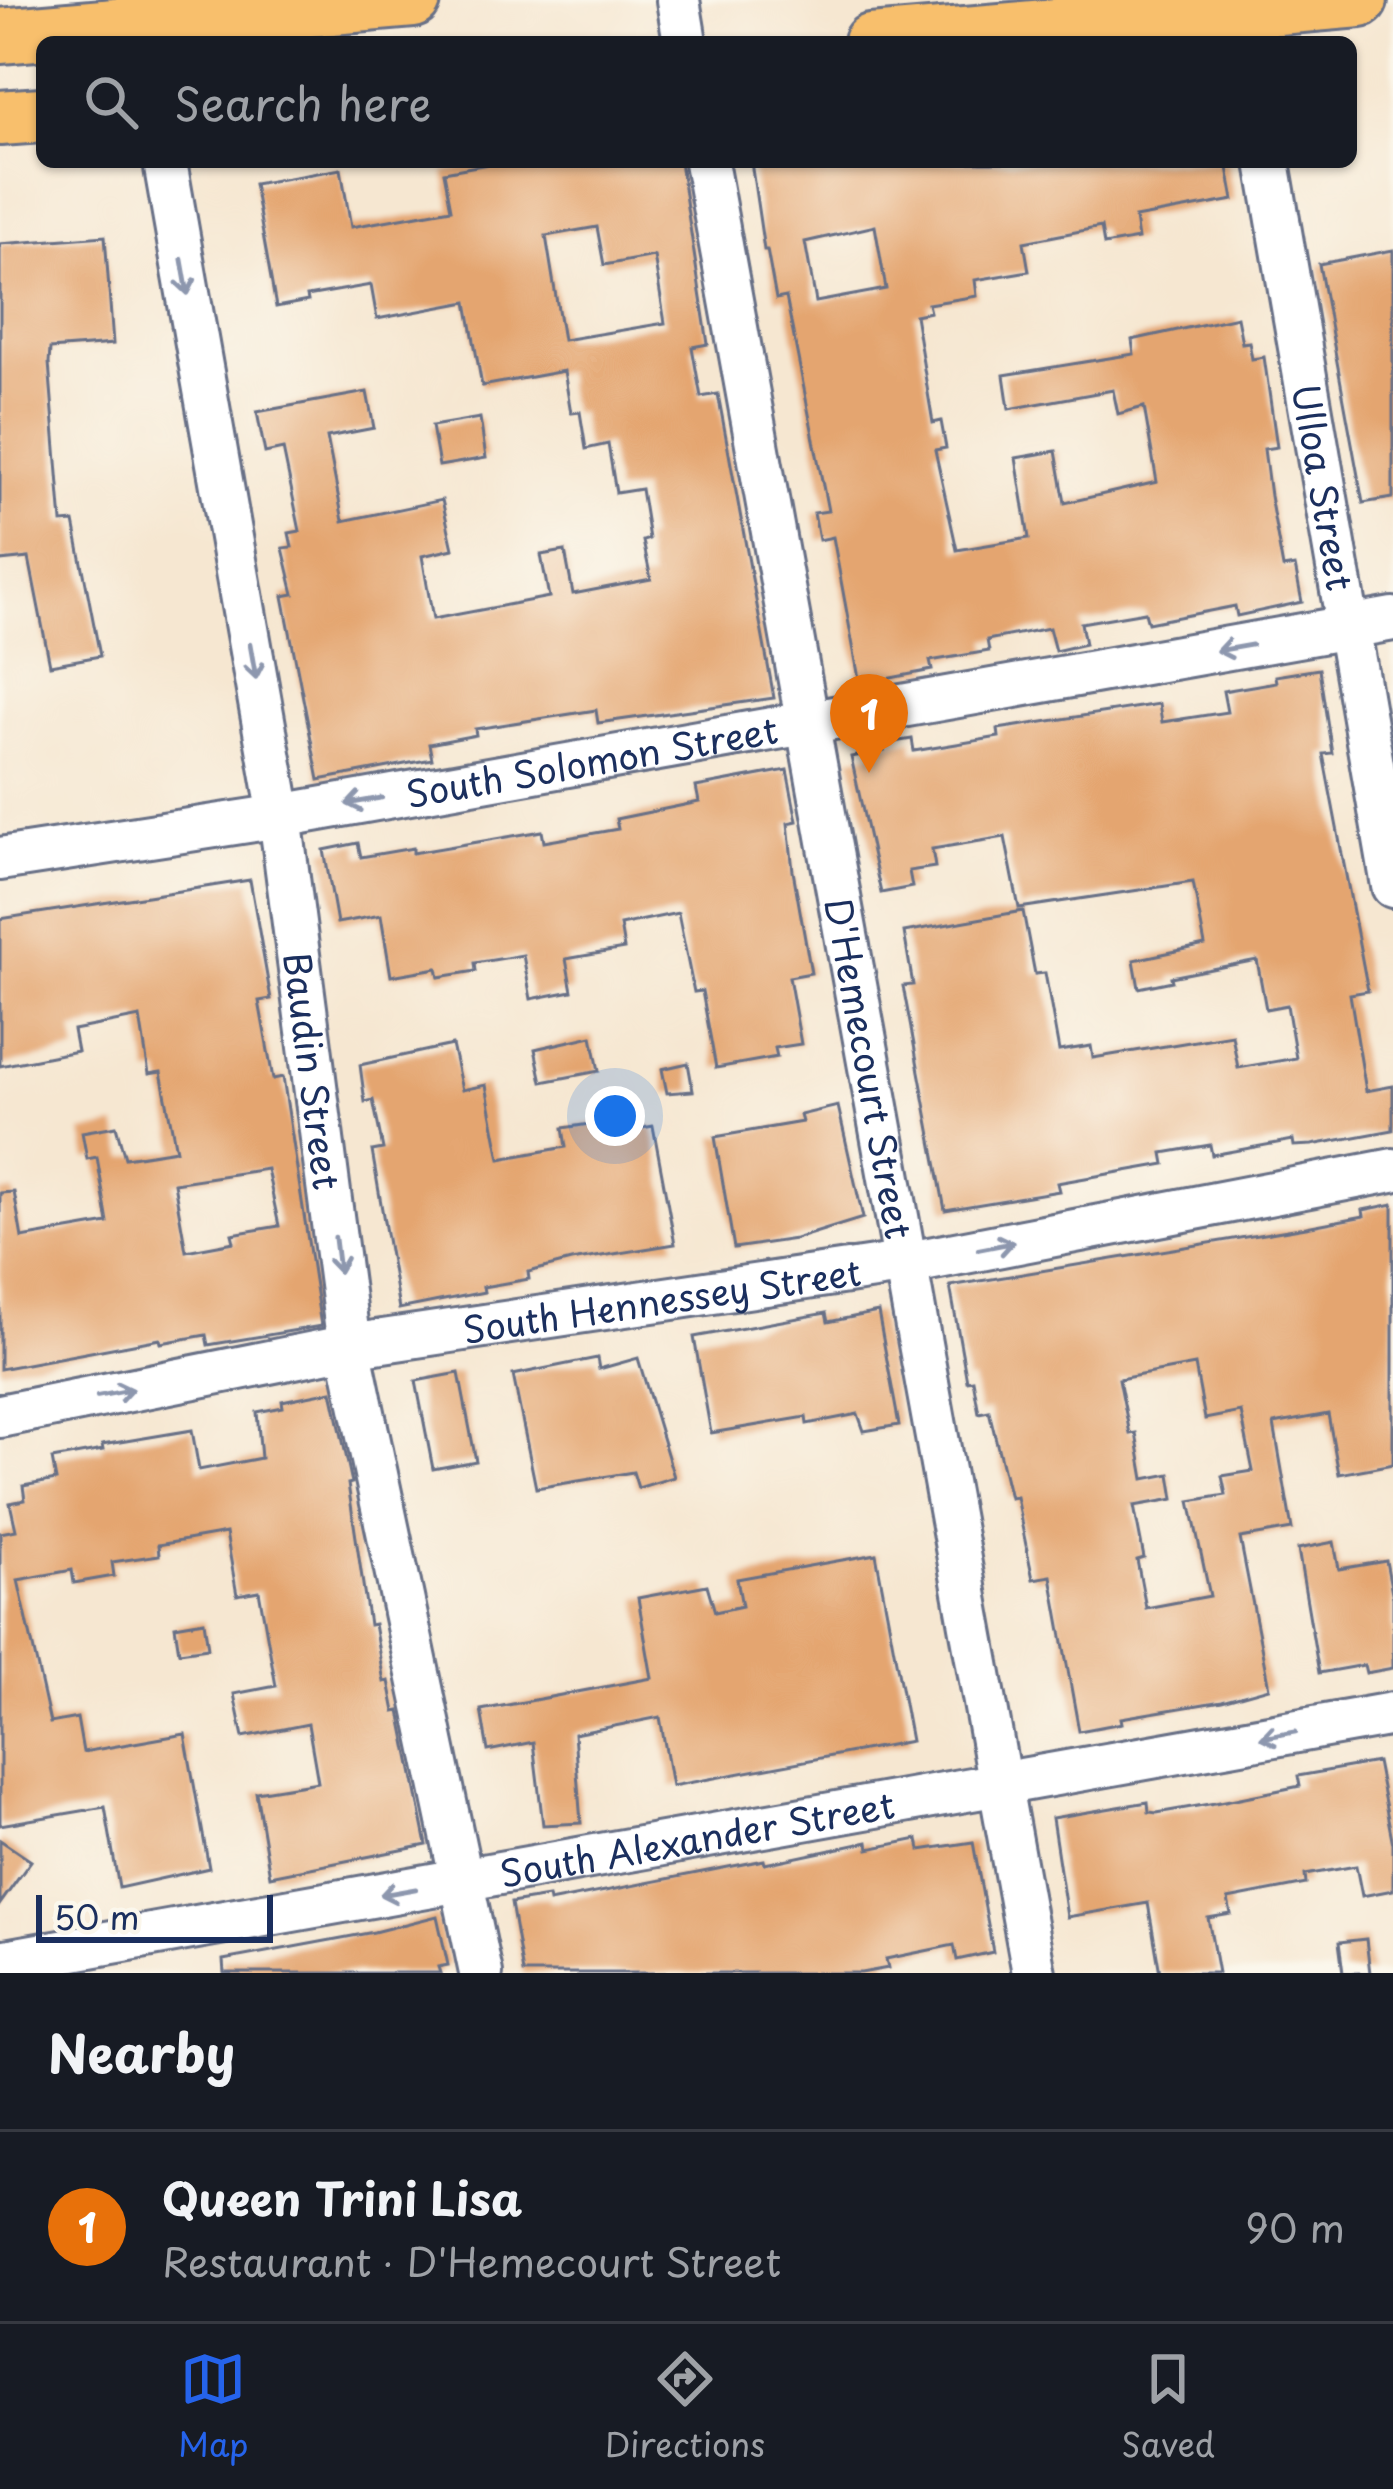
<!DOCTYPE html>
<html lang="en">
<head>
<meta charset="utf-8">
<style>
  body { margin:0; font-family:"Playpen Sans",sans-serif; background:#20242c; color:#f1f3f6 }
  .scale { position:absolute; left:36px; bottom:30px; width:237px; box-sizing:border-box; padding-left:12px; border:6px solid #1b2f5e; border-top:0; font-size:33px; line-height:42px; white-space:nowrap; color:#1b2f5e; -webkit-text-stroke:9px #fbf7ec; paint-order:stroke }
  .you { position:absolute; left:615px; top:1116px; width:42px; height:42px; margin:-30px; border:9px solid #fff; border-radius:50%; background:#1a73e8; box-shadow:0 0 0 18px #1a73e833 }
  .badge { display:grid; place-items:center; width:78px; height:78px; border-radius:50%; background:#2563eb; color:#fff; font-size:39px; font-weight:700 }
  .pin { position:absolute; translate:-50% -99px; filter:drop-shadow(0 3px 6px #0008) }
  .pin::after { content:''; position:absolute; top:63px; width:42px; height:36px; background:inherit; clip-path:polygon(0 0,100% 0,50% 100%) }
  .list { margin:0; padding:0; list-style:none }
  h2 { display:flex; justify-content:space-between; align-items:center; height:156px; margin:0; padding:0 48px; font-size:51px }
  h2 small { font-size:39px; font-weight:400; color:#9ea1a6 }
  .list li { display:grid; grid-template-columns:78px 1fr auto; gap:36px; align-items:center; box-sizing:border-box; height:192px; padding:0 48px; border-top:3px solid #363941 }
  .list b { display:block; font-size:45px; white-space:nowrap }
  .list p { margin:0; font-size:39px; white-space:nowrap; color:#9ea1a6 }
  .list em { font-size:39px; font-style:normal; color:#9ea1a6 }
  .icon { flex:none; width:66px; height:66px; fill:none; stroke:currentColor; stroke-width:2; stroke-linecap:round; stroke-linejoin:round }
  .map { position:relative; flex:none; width:1393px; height:1973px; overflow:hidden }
  .search { position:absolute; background:#171b24; box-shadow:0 3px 9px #0004; left:36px; right:36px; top:36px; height:132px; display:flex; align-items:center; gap:30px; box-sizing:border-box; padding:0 42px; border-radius:18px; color:#9ea1a6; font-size:45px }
  .sheet { height:348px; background:#171b24 }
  nav { display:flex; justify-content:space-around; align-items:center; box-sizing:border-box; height:168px; border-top:3px solid #363941; background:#171b24; font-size:33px; color:#9ea1a6 }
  nav a { display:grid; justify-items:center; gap:6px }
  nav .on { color:#2563eb }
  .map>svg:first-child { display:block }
  .building { fill:#e4a56f; fill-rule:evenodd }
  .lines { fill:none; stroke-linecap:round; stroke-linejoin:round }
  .minor-casing { stroke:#686f86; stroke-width:48 }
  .major-casing { stroke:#686f86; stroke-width:60 }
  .minor { stroke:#fff; stroke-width:42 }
  .major { stroke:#f8bf6c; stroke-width:54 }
  .oneway { stroke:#8d97ae }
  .labels { text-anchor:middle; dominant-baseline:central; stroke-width:9; stroke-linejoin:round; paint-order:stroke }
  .street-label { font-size:36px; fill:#1b2f5e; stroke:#fbf7ec }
</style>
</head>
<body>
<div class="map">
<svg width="1393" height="1973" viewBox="0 0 1393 1973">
  <rect width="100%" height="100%" fill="#fbf7ec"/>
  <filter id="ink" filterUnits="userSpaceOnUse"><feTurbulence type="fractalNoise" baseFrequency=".00833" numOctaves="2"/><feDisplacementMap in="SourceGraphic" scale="24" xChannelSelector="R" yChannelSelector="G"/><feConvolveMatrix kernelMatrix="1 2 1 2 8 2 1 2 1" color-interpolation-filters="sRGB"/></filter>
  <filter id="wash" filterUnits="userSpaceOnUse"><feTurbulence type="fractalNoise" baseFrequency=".004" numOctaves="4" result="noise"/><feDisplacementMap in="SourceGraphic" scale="48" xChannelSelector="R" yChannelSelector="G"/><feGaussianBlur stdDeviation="2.7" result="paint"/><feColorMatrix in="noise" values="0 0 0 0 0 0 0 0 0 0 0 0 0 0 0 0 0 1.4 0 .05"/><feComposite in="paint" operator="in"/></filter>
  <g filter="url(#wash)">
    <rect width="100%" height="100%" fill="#f6e7d1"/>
    <g id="blocks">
      <!-- building -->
      <g class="building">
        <path d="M499 162H680L708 344 692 347 701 397 718 394 774 698 598 723 596 710 475 729 476 735 429 744 432 759 319 780 283 596 294 594 283 548 292 547 289 533 300 531 283 449 265 453 257 412 367 392 374 428 327 437 343 521 442 500 453 549 422 556 433 619 549 597 541 555 565 551 573 594 651 579 643 541 649 539 641 489 616 493 608 444 586 449 580 412 571 413 564 371 482 386 467 302 377 319 371 285 307 296 308 301 276 307 254 184 341 169 351 227 451 209 444 172ZM597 227 604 265 654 256 665 323 563 340 546 236Z"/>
        <path d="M751 162H1227L1234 200 1135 218 1138 239 1104 245 1101 227 1024 242 1029 271 975 280 977 296 928 304 930 312 915 315 933 423 941 421 946 448 935 450 957 550 1029 538 1016 458 1056 451 1065 503 1157 482 1144 407 1118 414 1113 390 1009 409 1004 375 1134 354 1132 340 1237 317 1242 343 1249 342 1252 359 1264 357 1277 447 1264 449 1270 496 1283 568 1295 566 1302 602 1237 616 1235 606 1148 623 1145 612 1081 623 1085 644 1055 651 1049 628 987 640 989 651 930 661 932 670 860 684 833 537 819 540 814 513 828 511 786 297 776 299 767 250H764ZM875 226 886 289 816 302 805 242Z"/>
        <path d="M105 236 113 344 50 349 49 363 62 523 74 522 100 656 50 665 29 558 0 561V244Z"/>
        <path d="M1393 250V498L1363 503 1319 264Z"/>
        <path d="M480 418 486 458 439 466 432 426Z"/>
        <path d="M1319 669 1332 753 1323 754 1368 991 1350 994 1366 1091 1393 1086V1130L1312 1145 1294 1146 1293 1140 1212 1155 1210 1145 1163 1153 1165 1164 1057 1183 1059 1191 945 1210 903 986 913 985 904 932 1023 911 1035 974 1045 973 1059 1051 1091 1046 1093 1058 1232 1035 1238 1068 1296 1058 1287 1005 1266 1009 1257 960 1171 977 1172 981 1139 988 1134 960 1205 945 1193 882 1019 908 1005 837 932 849 935 867 909 871 912 887 881 893 851 757 884 751 882 744 912 739 914 751 999 737 998 729 1159 704 1162 722 1227 712 1223 691 1276 682 1275 676Z"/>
        <path d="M787 770 797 821 788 823 793 871 811 973 789 977 801 1044 775 1048 777 1057 716 1068 702 991 694 992 678 913 620 925 624 949 566 959 572 991 531 999 523 955 475 963 476 971 439 977 437 968 391 976 381 915 337 923 324 850 358 843 361 857 413 848V853L542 831 544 842 618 829 616 819 699 802 696 787Z"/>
        <path d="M250 880 271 999 259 1001 273 1079 283 1077 321 1326 208 1345 206 1335 161 1343 160 1339 0 1369V1193L14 1192 22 1238 108 1223 97 1157 87 1159 82 1132 116 1126 125 1158 176 1150 161 1072 149 1074 140 1017 73 1030 77 1051 0 1066V919ZM267 1169 279 1226 232 1234 234 1242 186 1251 174 1183Z"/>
        <path d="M592 1036 599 1071 542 1082 535 1049Z"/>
        <path d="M452 1045 462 1090 486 1085 500 1159 566 1147 563 1128 603 1122 606 1135 653 1126 675 1244 571 1261 528 1272 529 1279 483 1287 484 1292 399 1309 372 1151 383 1149 373 1100 365 1102 360 1065Z"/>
        <path d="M688 1063 693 1091 667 1093 662 1069Z"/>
        <path d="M838 1106 863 1218 795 1239 734 1248 715 1137 802 1122 800 1115Z"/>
        <path d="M1393 1204V1464L1339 1474 1328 1414 1274 1424 1292 1529 1240 1538 1269 1688 1222 1701 1121 1718 1122 1723 1079 1731 1051 1576 1033 1579 1016 1497 1010 1498 989 1411 979 1413 973 1380 967 1381 950 1286 1306 1227 1364 1216 1363 1210ZM1195 1365 1205 1419 1241 1412 1253 1471 1222 1476 1226 1495 1190 1501 1210 1596 1146 1608 1137 1560 1144 1558 1134 1506 1174 1499 1170 1474 1144 1479 1136 1433 1130 1434 1119 1379Z"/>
        <path d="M878 1312 899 1425 864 1431 858 1414 807 1424 806 1417 711 1433 694 1337 826 1313 828 1322Z"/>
        <path d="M597 1358 599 1369 638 1358 674 1477 638 1488 633 1472 536 1488 513 1375Z"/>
        <path d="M459 1373 476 1461 433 1469 416 1381Z"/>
        <path d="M332 1391 352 1483 348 1484 369 1625 374 1624 384 1682 389 1681 395 1712 400 1711 427 1845 270 1876 256 1792 318 1782 308 1724 243 1737 234 1694 276 1686 259 1591 237 1595 226 1533 158 1545 159 1555 112 1562 114 1576 74 1583 72 1570 18 1580 50 1723 77 1718 83 1752 185 1734 209 1868 119 1888 105 1807 0 1825V1533L16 1530 10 1503 25 1500 23 1486 56 1480 52 1459 103 1450 102 1445 192 1430 199 1470 261 1458 257 1412 283 1407 282 1401Z"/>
        <path d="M1334 1542 1339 1569 1386 1561 1393 1598V1668L1366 1673 1364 1665 1319 1673 1298 1549Z"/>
        <path d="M876 1554 911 1741 672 1786 660 1717 574 1734 581 1823 543 1825 533 1742 488 1751 481 1710 652 1678 638 1598 707 1585 715 1612 742 1606 737 1579Z"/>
        <path d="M204 1621 208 1648 179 1652 175 1626Z"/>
        <path d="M1377 1762 1393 1844V1890L1362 1896 1356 1866 1305 1875 1306 1884 1228 1899 1231 1914 1208 1918 1218 1973H1160L1148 1903 1067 1917 1052 1818 1148 1802 1149 1812 1157 1813 1215 1803 1300 1786 1298 1776Z"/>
        <path d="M918 1839 920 1850 973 1842 993 1952 957 1960 954 1945 886 1959 888 1968 861 1973H523L511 1903 548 1897 549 1902 764 1860 765 1864 868 1842 869 1849Z"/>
        <path d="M0 1840 31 1861 0 1904Z"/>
        <path d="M437 1916 448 1965 438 1967 440 1973H224L223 1960 374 1932Z"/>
        <path d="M1366 1939 1370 1973H1343L1339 1942Z"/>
      </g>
    </g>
  </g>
  <g filter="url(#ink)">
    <use href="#blocks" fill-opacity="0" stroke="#686f86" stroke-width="3"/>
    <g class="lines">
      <defs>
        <g id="minor">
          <path d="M678 0 685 42"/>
          <path id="s1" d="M165 162 280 816 349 1346 481 1973"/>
          <path id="s2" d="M706 162 1034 1973"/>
          <path id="s3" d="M1268 162 1393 886"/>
          <path id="s4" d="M0 859 280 816 1393 619"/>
          <path id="s5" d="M0 1416 349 1346 908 1263 1393 1170"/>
          <path id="s6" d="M0 1962 1393 1714"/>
        </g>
        <g id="major">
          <path d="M0 36 413 0"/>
          <path d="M871 42 1360 0"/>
          <path d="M0 118 42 115"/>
        </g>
      </defs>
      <!-- minor casing -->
      <use href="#minor" class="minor-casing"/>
      <!-- major casing -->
      <use href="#major" class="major-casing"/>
      <!-- minor -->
      <use href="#minor" class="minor"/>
      <!-- major -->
      <use href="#major" class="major"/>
    </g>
    <!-- one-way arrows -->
    <defs><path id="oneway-shaft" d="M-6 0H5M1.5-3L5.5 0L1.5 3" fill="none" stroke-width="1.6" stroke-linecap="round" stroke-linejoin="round" transform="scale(3)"/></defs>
    <g class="oneway">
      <use href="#oneway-shaft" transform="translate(185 277) rotate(80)"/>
      <use href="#oneway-shaft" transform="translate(1234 648) rotate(170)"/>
      <use href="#oneway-shaft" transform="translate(253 661) rotate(80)"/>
      <use href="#oneway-shaft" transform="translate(364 801) rotate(170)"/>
      <use href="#oneway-shaft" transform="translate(996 1246) rotate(-11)"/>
      <use href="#oneway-shaft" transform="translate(337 1255) rotate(83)"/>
      <use href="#oneway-shaft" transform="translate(115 1393) rotate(-11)"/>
      <use href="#oneway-shaft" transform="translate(1278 1735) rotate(170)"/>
      <use href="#oneway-shaft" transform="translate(398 1892) rotate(170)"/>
    </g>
  </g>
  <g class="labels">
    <!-- street labels -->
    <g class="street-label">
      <text stroke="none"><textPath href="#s3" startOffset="330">Ulloa Street</textPath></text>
      <text stroke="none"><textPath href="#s4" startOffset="600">South Solomon Street</textPath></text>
      <text stroke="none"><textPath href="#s2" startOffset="921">D'Hemecourt Street</textPath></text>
      <text stroke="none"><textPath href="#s1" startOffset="921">Baudin Street</textPath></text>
      <text stroke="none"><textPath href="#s5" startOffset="672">South Hennessey Street</textPath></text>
      <text stroke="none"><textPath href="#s6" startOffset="708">South Alexander Street</textPath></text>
    </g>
  </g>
</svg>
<div class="scale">50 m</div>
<div class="you"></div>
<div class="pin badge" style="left:869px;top:773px;background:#e8710a">1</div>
<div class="search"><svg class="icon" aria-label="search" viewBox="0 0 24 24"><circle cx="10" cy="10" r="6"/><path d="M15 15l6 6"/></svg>Search here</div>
</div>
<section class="sheet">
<h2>Nearby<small></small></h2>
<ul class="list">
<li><span class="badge" style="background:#e8710a">1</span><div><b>Queen Trini Lisa</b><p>Restaurant · D'Hemecourt Street</p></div><em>90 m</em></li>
</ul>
</section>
<nav>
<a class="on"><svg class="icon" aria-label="map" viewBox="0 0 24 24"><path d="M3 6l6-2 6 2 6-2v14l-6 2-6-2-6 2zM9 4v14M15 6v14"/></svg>Map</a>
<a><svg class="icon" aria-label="directions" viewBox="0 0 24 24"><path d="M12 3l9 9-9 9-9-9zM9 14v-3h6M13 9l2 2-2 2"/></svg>Directions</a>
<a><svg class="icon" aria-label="saved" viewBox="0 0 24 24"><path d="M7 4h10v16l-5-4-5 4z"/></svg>Saved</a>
</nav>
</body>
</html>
